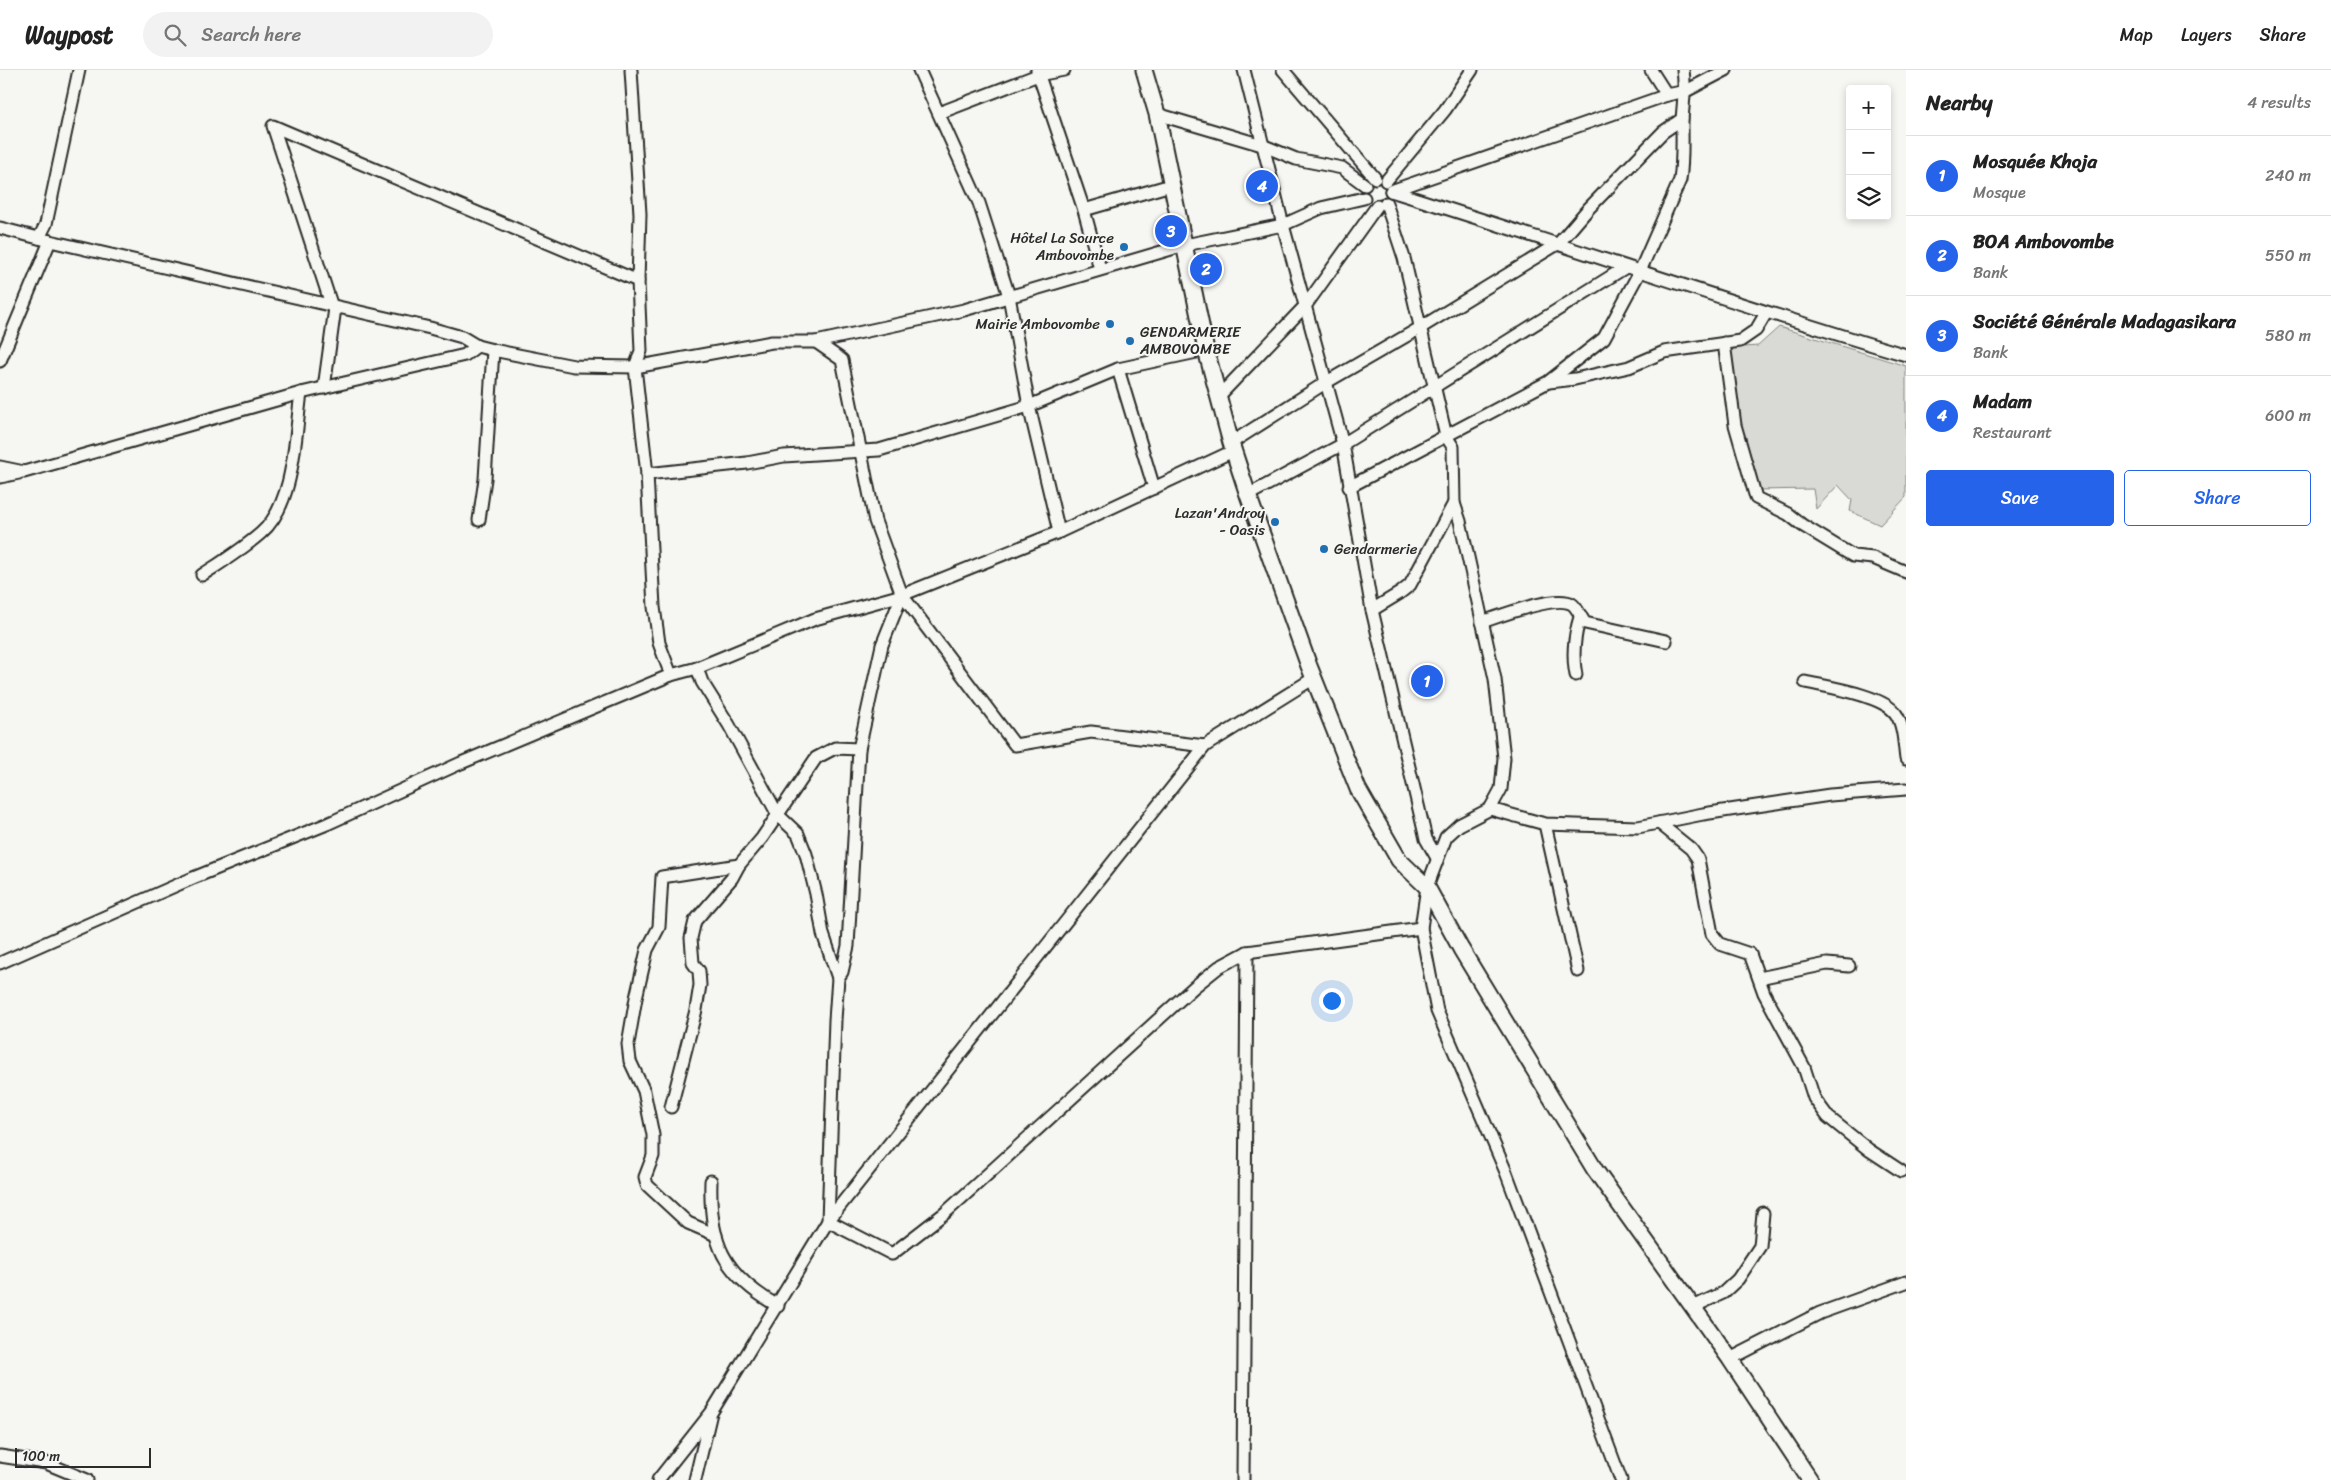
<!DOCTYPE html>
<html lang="en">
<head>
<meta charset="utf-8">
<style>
  body { margin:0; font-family:Sriracha,sans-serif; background:#f2f2f2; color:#222 }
  .controls { position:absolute; right:15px; top:15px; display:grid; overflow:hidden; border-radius:5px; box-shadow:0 2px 8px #0003 }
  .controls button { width:45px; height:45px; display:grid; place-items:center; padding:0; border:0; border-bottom:1px solid #e0e0e0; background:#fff; color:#222; font:25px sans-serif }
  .scale { position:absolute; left:15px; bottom:12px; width:136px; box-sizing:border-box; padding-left:5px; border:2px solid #2b2b2b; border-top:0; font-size:14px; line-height:18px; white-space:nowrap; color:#2b2b2b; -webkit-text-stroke:4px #f6f6f2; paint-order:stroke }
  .you { position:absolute; left:1331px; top:930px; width:18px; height:18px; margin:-12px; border:4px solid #fff; border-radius:50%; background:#1a73e8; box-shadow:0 0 0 8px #1a73e833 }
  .badge { display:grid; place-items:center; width:32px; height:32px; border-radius:50%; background:#2563eb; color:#fff; font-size:16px; font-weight:700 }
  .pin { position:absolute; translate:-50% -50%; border:2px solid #fff; box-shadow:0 1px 5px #0006 }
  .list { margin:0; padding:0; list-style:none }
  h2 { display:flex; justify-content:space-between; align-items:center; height:65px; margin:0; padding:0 20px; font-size:21px }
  h2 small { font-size:16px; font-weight:400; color:#767676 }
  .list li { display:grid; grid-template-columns:32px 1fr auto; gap:15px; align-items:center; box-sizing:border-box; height:80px; padding:0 20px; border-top:1px solid #e0e0e0 }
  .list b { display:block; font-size:19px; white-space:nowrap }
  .list p { margin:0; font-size:16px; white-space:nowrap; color:#767676 }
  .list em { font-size:16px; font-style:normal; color:#767676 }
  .actions { display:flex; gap:10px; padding:15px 20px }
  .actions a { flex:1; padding:11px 0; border:1px solid #2563eb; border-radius:5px; text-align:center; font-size:18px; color:#2563eb }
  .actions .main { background:#2563eb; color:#fff }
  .icon { flex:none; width:28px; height:28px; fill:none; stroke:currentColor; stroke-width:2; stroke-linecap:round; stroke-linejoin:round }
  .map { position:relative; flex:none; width:1906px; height:1410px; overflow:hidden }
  header { display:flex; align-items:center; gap:30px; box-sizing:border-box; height:70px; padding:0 25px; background:#fff; border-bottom:1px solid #e0e0e0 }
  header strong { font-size:24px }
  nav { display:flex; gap:28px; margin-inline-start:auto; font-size:18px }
  .search { width:350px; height:45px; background:#f2f2f2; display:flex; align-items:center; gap:12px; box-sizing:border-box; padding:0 18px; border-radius:28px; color:#767676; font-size:19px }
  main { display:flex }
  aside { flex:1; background:#fff }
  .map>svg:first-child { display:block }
  .green { fill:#d9d9d5; stroke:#828280 }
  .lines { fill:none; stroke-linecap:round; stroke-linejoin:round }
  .minor-casing { stroke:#2b2b2b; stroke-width:15 }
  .major-casing { stroke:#2b2b2b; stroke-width:19 }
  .minor { stroke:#f6f6f2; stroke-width:11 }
  .major { stroke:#f6f6f2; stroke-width:15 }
  .poi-dot { fill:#1f6fb2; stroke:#f6f6f2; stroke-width:2 }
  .labels { text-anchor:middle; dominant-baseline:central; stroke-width:4; stroke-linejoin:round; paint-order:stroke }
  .poi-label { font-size:15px; fill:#2b2b2b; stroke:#f6f6f2; text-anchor:end }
</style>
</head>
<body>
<header>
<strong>Waypost</strong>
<div class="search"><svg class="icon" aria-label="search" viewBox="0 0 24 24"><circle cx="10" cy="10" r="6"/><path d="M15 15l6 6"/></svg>Search here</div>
<nav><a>Map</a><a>Layers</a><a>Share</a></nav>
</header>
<main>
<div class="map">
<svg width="1906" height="1410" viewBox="0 0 1906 1410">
  <rect width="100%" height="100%" fill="#f6f6f2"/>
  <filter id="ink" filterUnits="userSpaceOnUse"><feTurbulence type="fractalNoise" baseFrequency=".02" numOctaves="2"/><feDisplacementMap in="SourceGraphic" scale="10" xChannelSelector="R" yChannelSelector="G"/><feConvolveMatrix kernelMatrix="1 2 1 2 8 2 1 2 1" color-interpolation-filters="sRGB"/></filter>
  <g filter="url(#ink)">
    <!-- green -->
    <path class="green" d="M1779 257 1906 296V427L1880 455 1850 441 1852 430 1838 415 1816 439 1813 419 1757 420 1740 356 1731 278 1758 276Z"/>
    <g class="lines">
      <defs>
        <g id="minor">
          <path d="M631 0 640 144 638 211 641 281 635 297 647 404 654 537 659 573 671 605"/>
          <path d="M919 0 979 133 1009 226 1029 336 1059 462"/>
          <path d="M1037 0 1084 140 1100 199"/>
          <path d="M1244 0 1283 155 1343 374 1372 540 1426 769 1437 788"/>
          <path d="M1283 0 1375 108"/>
          <path d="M1651 0 1667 25"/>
          <path d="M939 43 1038 5 1064 0"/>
          <path d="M1157 44 1262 75 1296 89 1342 98 1365 115"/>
          <path d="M1386 111 1445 40 1472 0"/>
          <path d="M1391 121C1563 174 1733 234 1906 285"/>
          <path d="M1391 121 1667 25 1686 21 1726 0"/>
          <path d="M1386 133 1404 188 1446 366 1453 377 1454 433 1460 451 1495 609 1504 688 1501 719 1490 739"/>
          <path d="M1084 140 1171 115"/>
          <path d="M0 158 50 171 430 258 462 267 477 276 493 280 574 296 635 297 772 272H816L964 240 1185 175 1283 155 1321 138 1364 128"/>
          <path d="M39 168 46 154 79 0"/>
          <path d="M332 237 273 56 638 211"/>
          <path d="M816 272 842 290 875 451 902 525 1015 675 1091 662 1205 676"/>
          <path d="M1724 273 1735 355 1756 428 1788 444 1802 455 1853 486 1873 488 1906 502"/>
          <path d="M0 291 50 171"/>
          <path d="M1118 299 1154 418"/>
          <path d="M1549 312 1575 309 1629 297 1664 282 1740 271 1756 260 1766 243"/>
          <path d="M324 318 335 238"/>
          <path d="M1219 326 1306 235 1377 136"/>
          <path d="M1231 373 1325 313 1420 258 1559 173 1589 138 1663 62 1682 49"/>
          <path d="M0 397 24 402 301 323 465 285 477 276"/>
          <path d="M647 404 747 393 784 386 879 380 1029 336 1118 299 1206 280"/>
          <path d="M0 407 19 403"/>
          <path d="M1349 417 1548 312 1604 268 1640 201 1680 110C1683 90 1682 71 1682 51 1683 32 1686 20 1683 0"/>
          <path d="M1248 425 1343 374 1626 197"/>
          <path d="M479 450 485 409 493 280"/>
          <path d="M202 505C222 492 243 479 261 463 295 434 295 365 301 323"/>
          <path d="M1372 540 1400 523 1410 515 1454 433"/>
          <path d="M1482 552C1500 546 1556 524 1572 534 1577 537 1581 548 1585 553L1666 571"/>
          <path d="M697 598 702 612 729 655 778 745 798 764 806 784 816 824 823 864 838 908 835 950 828 1151 892 1184 945 1143 1194 917 1219 897 1247 882 1421 858"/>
          <path d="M1576 605C1572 585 1574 567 1580 547"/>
          <path d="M1805 612C1827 617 1883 625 1896 644 1904 656 1904 675 1906 689"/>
          <path d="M1659 753 1691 779 1698 789 1712 864 1720 874 1750 884 1764 923 1804 997 1814 1028 1828 1047 1869 1080 1901 1101"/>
          <path d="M1545 754 1578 901"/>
          <path d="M0 893 193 808 327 754 461 693 671 605 697 598 815 549 902 525 1059 462 1233 381"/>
          <path d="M838 908 842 902 848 876 859 679 882 575 902 525"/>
          <path d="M1759 908 1827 894 1849 896"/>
          <path d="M671 1037 696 940 700 915 699 901 693 893 691 868 695 851 732 808 739 795"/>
          <path d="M711 1111C709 1172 723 1205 778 1236"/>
          <path d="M716 1165 688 1153 647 1115 645 1107 653 1086V1065L644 1021 630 991 628 974 636 928 647 880 659 857 662 807 739 795 762 768 816 688 835 678 859 679"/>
          <path d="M1693 1237 1723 1223 1738 1209 1760 1176 1763 1143"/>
          <path d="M1730 1289 1820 1243 1906 1212"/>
          <path d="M0 1386 46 1393 87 1410"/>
          <path d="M658 1410 711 1343 828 1151 1205 676 1314 608"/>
          <path d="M695 1410 710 1347"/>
          <path d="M1243 1410 1247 882"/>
          <path d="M1621 1410 1506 1102 1437 941 1421 858 1427 817 1446 767 1459 755 1490 739 1545 754 1638 757 1703 744 1830 725 1906 719"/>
        </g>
        <path id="major" d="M1144 0 1157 44 1206 280 1231 373 1248 425 1309 596 1358 719 1399 790 1427 817 1461 879 1595 1100 1730 1289 1810 1410"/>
      </defs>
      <!-- minor casing -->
      <use href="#minor" class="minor-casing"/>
      <!-- major casing -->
      <use href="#major" class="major-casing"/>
      <!-- minor -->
      <use href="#minor" class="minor"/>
      <!-- major -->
      <use href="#major" class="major"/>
    </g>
  </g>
  <!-- markers -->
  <g class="poi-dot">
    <circle cx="1124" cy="177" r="5"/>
    <circle cx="1110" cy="254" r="5"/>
    <circle cx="1130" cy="271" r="5"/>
    <circle cx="1275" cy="452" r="5"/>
    <circle cx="1324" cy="479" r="5"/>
  </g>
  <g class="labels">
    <!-- poi labels -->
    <g class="poi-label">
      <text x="1114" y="168">Hôtel La Source<tspan x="1114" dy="17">Ambovombe</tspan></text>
      <text x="1100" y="254">Mairie Ambovombe</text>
      <text x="1140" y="262" text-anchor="start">GENDARMERIE<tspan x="1140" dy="17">AMBOVOMBE</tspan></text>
      <text x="1265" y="443">Lazan'Androy<tspan x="1265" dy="17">- Oasis</tspan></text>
      <text x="1334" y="479" text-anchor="start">Gendarmerie</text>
    </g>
  </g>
</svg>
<div class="controls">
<button>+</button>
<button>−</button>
<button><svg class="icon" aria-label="layers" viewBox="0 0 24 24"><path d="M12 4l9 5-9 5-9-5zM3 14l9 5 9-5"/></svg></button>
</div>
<div class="scale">100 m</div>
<div class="you"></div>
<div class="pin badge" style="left:1427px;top:611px">1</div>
<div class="pin badge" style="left:1206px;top:199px">2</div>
<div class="pin badge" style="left:1171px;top:161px">3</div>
<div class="pin badge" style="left:1262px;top:116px">4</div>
</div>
<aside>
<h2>Nearby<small>4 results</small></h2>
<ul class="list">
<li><span class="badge">1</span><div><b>Mosquée Khoja</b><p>Mosque</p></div><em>240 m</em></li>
<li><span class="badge">2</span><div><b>BOA Ambovombe</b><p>Bank</p></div><em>550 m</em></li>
<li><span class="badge">3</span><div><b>Société Générale Madagasikara</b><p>Bank</p></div><em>580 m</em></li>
<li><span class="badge">4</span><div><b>Madam</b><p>Restaurant</p></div><em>600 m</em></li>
</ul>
<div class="actions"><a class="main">Save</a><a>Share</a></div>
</aside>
</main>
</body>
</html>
